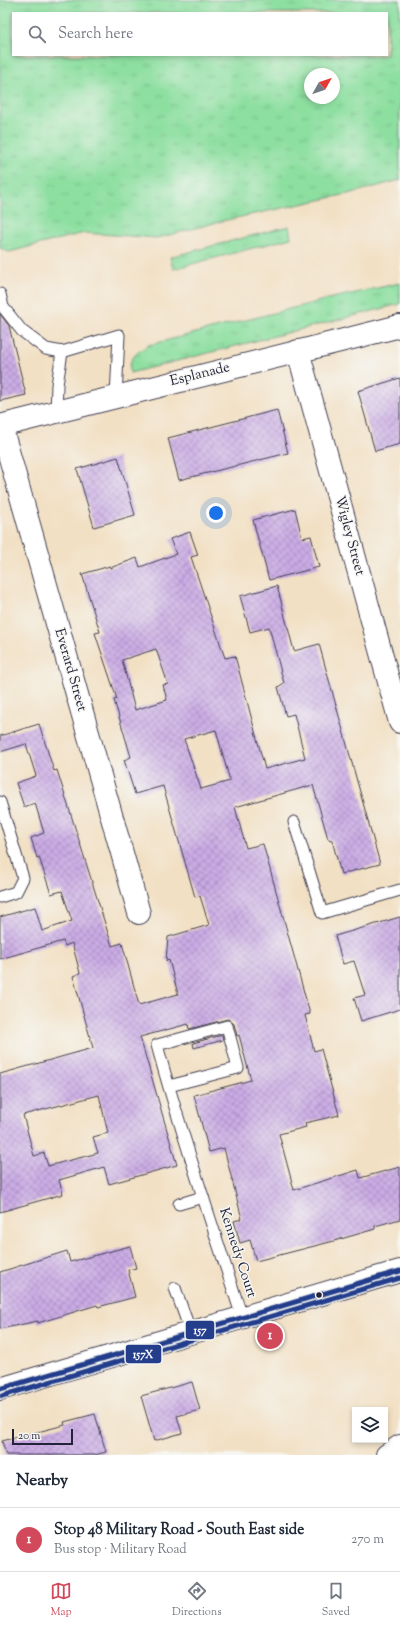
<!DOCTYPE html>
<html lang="en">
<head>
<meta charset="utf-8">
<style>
  body { margin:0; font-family:"Sorts Mill Goudy",serif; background:#f6f6f7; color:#1f2937 }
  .controls { position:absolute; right:12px; bottom:12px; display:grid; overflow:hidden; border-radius:0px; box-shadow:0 2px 6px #0003 }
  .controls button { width:36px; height:36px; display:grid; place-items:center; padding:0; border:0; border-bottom:1px solid #e0e1e3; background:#fff; color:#1f2937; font:20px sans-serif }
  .compass { position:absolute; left:304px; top:68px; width:36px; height:36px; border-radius:50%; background:#fff; box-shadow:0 2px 6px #0003; rotate:50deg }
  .scale { position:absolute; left:12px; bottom:10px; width:61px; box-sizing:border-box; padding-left:4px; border:2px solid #22223b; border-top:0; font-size:11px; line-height:14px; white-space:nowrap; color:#22223b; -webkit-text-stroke:3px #f6f6f2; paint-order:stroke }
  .you { position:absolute; left:216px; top:513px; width:14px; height:14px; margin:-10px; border:3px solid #fff; border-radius:50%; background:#1a73e8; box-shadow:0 0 0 6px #1a73e833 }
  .badge { display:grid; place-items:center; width:26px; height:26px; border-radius:50%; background:#d1495b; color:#fff; font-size:13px; font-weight:700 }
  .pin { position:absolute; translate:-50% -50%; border:2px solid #fff; box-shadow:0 1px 4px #0006 }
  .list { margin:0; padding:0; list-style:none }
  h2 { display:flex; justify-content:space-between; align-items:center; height:52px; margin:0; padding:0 16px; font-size:17px }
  h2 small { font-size:13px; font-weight:400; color:#747a83 }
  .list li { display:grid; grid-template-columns:26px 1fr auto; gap:12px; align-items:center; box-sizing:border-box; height:64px; padding:0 16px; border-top:1px solid #e0e1e3 }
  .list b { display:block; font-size:15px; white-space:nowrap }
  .list p { margin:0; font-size:13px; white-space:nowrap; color:#747a83 }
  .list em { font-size:13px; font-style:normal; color:#747a83 }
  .icon { flex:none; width:22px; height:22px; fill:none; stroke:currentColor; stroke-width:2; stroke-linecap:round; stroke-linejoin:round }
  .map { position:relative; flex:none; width:400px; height:1455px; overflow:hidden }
  .search { position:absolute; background:#fff; box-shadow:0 2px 6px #0003; left:12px; right:12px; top:12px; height:44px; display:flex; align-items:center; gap:10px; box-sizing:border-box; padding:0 14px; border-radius:0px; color:#747a83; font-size:15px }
  .sheet { height:116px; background:#fff }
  nav { display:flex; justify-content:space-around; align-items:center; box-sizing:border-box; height:56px; border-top:1px solid #e0e1e3; background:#fff; font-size:11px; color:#747a83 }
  nav a { display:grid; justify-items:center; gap:2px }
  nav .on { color:#d1495b }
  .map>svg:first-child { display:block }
  .grass { fill:url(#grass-tufts); stroke:#58806e; fill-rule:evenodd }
  .building { fill:url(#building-cross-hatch); fill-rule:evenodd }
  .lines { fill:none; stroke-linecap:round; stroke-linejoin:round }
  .lane-casing { stroke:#413e50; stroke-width:13 }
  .street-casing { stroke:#413e50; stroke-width:24 }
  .secondary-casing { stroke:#413e50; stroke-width:24 }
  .lane { stroke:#fff; stroke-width:11 }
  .street { stroke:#fff; stroke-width:22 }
  .secondary { stroke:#fff; stroke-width:22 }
  .bus-1-casing { stroke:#f6f6f2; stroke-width:8 }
  .bus-2-casing { stroke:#f6f6f2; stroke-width:8 }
  .bus-1 { stroke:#243e8c; stroke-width:5 }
  .bus-2 { stroke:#243e8c; stroke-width:5 }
  .bus-dot { fill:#22223b; stroke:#f6f6f2; stroke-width:1.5 }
  .labels { text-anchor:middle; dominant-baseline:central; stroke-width:3; stroke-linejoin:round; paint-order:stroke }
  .street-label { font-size:14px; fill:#22223b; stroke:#f6f6f2 }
  .line-badge { stroke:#f6f6f2; stroke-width:1.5 }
  .badge-label { font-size:11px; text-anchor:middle; font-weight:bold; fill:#fff }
</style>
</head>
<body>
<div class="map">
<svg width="400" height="1455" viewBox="0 0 400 1455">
  <defs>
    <pattern id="grass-tufts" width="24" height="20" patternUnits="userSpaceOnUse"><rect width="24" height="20" fill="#8ddfa0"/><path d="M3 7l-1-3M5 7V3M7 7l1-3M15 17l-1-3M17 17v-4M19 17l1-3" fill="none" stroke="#79bf8b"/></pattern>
    <pattern id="building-cross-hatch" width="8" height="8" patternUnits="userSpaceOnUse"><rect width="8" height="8" fill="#cbace5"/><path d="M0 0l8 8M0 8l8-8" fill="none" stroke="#a48cbb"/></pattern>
  </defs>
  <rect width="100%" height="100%" fill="#f6f6f2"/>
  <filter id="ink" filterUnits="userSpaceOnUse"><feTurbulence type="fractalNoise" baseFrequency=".025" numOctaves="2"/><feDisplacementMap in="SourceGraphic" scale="8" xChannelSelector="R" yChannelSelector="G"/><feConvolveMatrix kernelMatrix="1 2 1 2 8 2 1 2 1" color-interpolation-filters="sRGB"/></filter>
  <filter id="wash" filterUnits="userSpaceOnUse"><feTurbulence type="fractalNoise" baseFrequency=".012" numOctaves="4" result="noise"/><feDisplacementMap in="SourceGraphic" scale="16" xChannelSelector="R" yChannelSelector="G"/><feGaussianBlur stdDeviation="0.9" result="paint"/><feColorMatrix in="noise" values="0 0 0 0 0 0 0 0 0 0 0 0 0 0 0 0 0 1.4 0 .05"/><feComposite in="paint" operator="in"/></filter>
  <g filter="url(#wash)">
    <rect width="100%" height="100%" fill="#f2e0c4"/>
    <!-- grass -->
    <g class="grass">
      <path d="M0 0H400V180L352 193 222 221 158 238 84 233 9 252 0 248ZM13 13H387V55H13ZM310 74H334V98H310Z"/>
      <path d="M289 226 291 238 173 269 170 257Z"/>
      <path d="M400 283V304L130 373C127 359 138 351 149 345L332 298Z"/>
    </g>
    <g id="blocks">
      <!-- building -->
      <g class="building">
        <path d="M0 314 9 326 26 395 0 401Z"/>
        <path d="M400 378V444L375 451 358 391Z"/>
        <path d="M277 410 288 453 179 480 168 438Z"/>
        <path d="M118 457 135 515 94 527 77 469Z"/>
        <path d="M295 509 302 538 311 536 319 567 269 580 253 520Z"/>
        <path d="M190 532 198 555 191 557 225 658 235 656 265 769 305 758 294 714 286 716 278 687 284 683 269 627 250 632 240 596 277 586 294 651 319 644 380 864 341 874 332 840 328 839 313 785 235 807 246 848 263 844 310 1014 305 1015 314 1051 321 1049 339 1115 305 1123 306 1127 279 1134 294 1190 358 1170 360 1178 400 1167V1219L375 1226V1229L334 1241 256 1261 250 1240 240 1243 234 1221 242 1219 224 1148 209 1152 194 1095 251 1080 239 1035 237 1036 234 1024 228 1019 189 1029 188 1024 140 1037 177 1165 109 1184 104 1167 59 1180 63 1194 0 1212V1074L93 1048 73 976 80 973 72 943 65 946 63 941 0 959V917L35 907 42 931 72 921 62 891 51 894 39 857 37 858 31 838 44 833 35 803 24 807 16 783 36 776 26 744 0 752V736L39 724 54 771 57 770 112 946 122 943 139 1005 178 994 169 960 166 961 168 937 209 925 200 896 195 897 163 786 135 794 124 760 131 757 114 700 117 699 95 633 100 632 82 574 110 566V568L137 558 140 567 176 554 170 539ZM156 649 168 684 163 685 167 700 135 710 122 660ZM216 730 230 781 201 789 184 739ZM99 1095 108 1133 93 1137 98 1153 48 1166 44 1153 34 1156 23 1115Z"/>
        <path d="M400 917V1009L361 1021 354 998 365 995 354 961 343 964 335 936Z"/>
        <path d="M222 1035 223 1040 194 1048 193 1043Z"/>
        <path d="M130 1246 136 1268 128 1270 135 1297 98 1307 97 1305 38 1323V1321L0 1329V1272L67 1251 70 1262Z"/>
        <path d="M192 1382 200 1410 177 1416 182 1433 154 1441 141 1396Z"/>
        <path d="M95 1414 106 1452 94 1455H6L2 1441 65 1425 64 1422Z"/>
      </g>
    </g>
  </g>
  <g filter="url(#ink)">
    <use href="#blocks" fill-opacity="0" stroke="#413e50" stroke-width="1"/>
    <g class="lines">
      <defs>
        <g id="lane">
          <path d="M0 294 3 307 22 331 46 349 62 352 119 335 116 397"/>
          <path d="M56 413 57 385 62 352"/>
          <path d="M0 802 23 878 16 892 0 897"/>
          <path d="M294 822 322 913 400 890"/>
          <path d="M169 1086 238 1068 227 1026 157 1045C182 1137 213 1227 242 1317"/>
          <path d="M179 1204 203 1197"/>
          <path d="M175 1288 191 1333"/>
        </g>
        <g id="street">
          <path d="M298 351 400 722"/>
          <path d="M1 426 139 913"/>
          <path d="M387 1455 400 1446"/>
        </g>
        <g id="secondary">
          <path d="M0 426 400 326"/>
          <path d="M0 1389 400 1271"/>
        </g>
      </defs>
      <!-- lane casing -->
      <use href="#lane" class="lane-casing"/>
      <!-- street casing -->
      <use href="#street" class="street-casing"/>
      <!-- secondary casing -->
      <use href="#secondary" class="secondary-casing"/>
      <!-- lane -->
      <use href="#lane" class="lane"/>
      <!-- street -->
      <use href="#street" class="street"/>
      <!-- secondary -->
      <use href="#secondary" class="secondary"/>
      <defs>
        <path id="bus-1" d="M0 1389 400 1271"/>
        <path id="bus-2" d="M2 1396 400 1278"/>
      </defs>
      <!-- bus-1 casing -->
      <use href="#bus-1" class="bus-1-casing"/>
      <!-- bus-2 casing -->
      <use href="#bus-2" class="bus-2-casing"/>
      <!-- bus-1 -->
      <use href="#bus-1" class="bus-1"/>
      <!-- bus-2 -->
      <use href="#bus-2" class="bus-2"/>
    </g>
  </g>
  <!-- markers -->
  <circle class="bus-dot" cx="319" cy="1295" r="3.5"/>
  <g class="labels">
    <!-- street labels -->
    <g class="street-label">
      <text transform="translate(200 375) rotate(-14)">Esplanade</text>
      <text transform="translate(349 536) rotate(75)">Wigley Street</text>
      <text transform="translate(70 670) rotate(74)">Everard Street</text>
      <text transform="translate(237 1253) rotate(72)">Kennedy Court</text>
    </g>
  </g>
  <g class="line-badge">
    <rect x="185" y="1320" width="30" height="20" rx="4" fill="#243e8c"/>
    <rect x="125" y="1344" width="37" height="20" rx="4" fill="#243e8c"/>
  </g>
  <g class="badge-label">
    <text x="200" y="1334">157</text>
    <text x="143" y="1358">157X</text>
  </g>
</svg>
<div class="controls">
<button><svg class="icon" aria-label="layers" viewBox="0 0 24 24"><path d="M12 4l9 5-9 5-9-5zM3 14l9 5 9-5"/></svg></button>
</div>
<svg class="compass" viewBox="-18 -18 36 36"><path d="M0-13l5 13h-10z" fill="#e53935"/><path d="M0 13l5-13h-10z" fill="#747a83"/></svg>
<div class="scale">20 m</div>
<div class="you"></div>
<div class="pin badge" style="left:270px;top:1336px">1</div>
<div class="search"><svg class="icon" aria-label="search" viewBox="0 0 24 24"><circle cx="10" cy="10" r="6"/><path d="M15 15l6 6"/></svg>Search here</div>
</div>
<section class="sheet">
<h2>Nearby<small></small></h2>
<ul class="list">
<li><span class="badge">1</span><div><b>Stop 48 Military Road - South East side</b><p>Bus stop · Military Road</p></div><em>270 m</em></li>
</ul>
</section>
<nav>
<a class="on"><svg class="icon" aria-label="map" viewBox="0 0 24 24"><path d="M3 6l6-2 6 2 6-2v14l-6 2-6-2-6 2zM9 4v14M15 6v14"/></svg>Map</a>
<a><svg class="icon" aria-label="directions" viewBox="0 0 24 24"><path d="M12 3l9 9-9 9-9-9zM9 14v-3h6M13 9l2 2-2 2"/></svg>Directions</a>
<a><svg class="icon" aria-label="saved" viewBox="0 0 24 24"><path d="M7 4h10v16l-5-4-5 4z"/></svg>Saved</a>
</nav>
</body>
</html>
